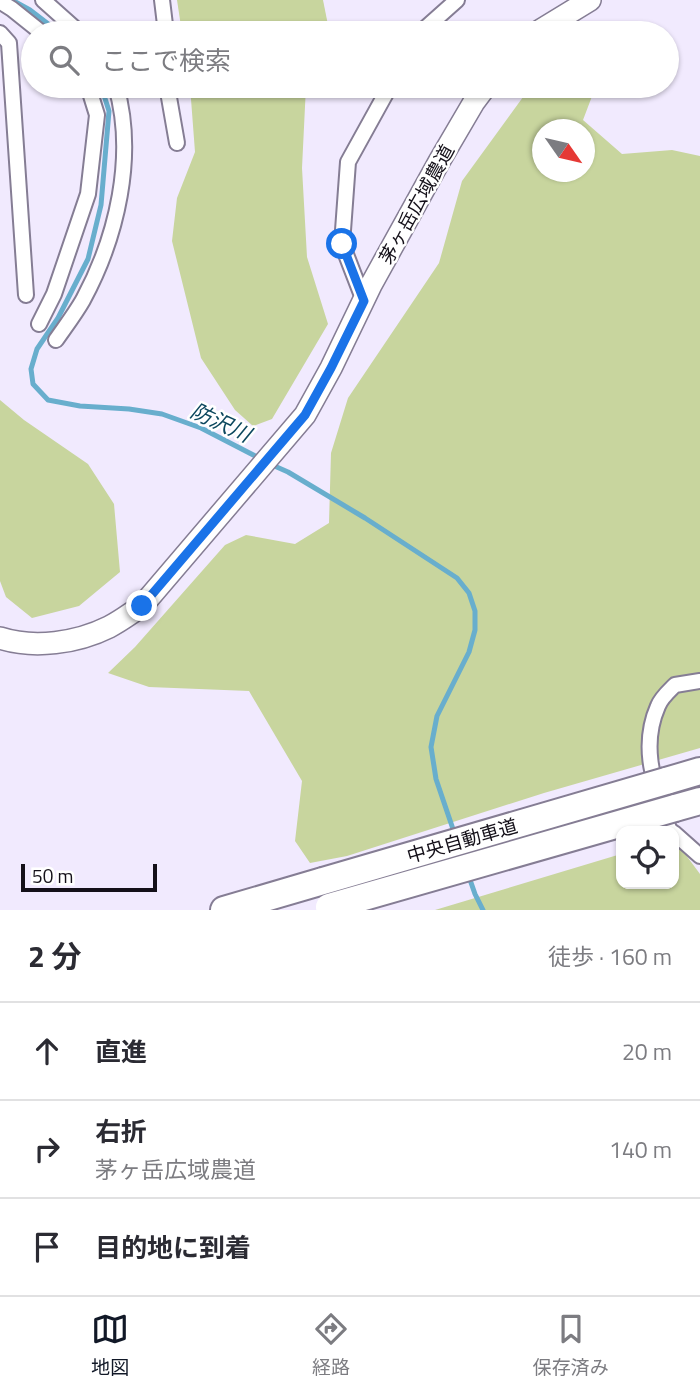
<!DOCTYPE html>
<html lang="ja">
<head>
<meta charset="utf-8">
<style>
  body { margin:0; font-family:"Titillium Web","Noto Sans JP",sans-serif; background:#f7f7f7; color:#2b2b33 }
  .controls { position:absolute; right:21px; bottom:21px; display:grid; overflow:hidden; border-radius:14px; box-shadow:0 2px 5px #0004 }
  .controls button { width:63px; height:63px; display:grid; place-items:center; padding:0; border:0; border-bottom:2px solid #e1e1e2; background:#fff; color:#2b2b33; font:35px sans-serif }
  .compass { position:absolute; left:532px; top:119px; width:63px; height:63px; border-radius:50%; background:#fff; box-shadow:0 2px 5px #0004; rotate:124deg }
  .scale { position:absolute; left:21px; bottom:18px; width:136px; box-sizing:border-box; padding-left:7px; border:4px solid #141019; border-top:0; font-size:19px; line-height:24px; white-space:nowrap; color:#141019; -webkit-text-stroke:5px #fff; paint-order:stroke }
  .stop { position:absolute; width:21px; height:21px; margin:-16px; border:5px solid #1a73e8; border-radius:50%; background:#fff }
  .stop.end { background:#1a73e8; border-color:#fff; box-shadow:0 2px 7px #0008 }
  .list { margin:0; padding:0; list-style:none }
  h2 { display:flex; justify-content:space-between; align-items:center; height:91px; margin:0; padding:0 28px; font-size:30px }
  h2 small { font-size:23px; font-weight:400; color:#7c7c81 }
  .list li { display:grid; grid-template-columns:46px 1fr auto; gap:21px; align-items:center; box-sizing:border-box; height:98px; padding:0 28px; border-top:2px solid #e1e1e2 }
  .list b { display:block; font-size:26px; white-space:nowrap }
  .list p { margin:0; font-size:23px; white-space:nowrap; color:#7c7c81 }
  .list em { font-size:23px; font-style:normal; color:#7c7c81 }
  .icon { flex:none; width:38px; height:38px; fill:none; stroke:currentColor; stroke-width:2; stroke-linecap:round; stroke-linejoin:round }
  .map { position:relative; flex:none; width:700px; height:910px; overflow:hidden }
  .search { position:absolute; background:#fff; box-shadow:0 2px 5px #0004; left:21px; right:21px; top:21px; height:77px; display:flex; align-items:center; gap:18px; box-sizing:border-box; padding:0 24px; border-radius:38px; color:#7c7c81; font-size:26px }
  .sheet { height:385px; background:#fff }
  nav { display:flex; justify-content:space-around; align-items:center; box-sizing:border-box; height:98px; border-top:2px solid #e1e1e2; background:#fff; font-size:19px; color:#7c7c81 }
  nav a { display:grid; justify-items:center; gap:4px }
  nav .on { color:#111827 }
  .map>svg:first-child { display:block }
  .green { fill:#c8d59e; fill-rule:evenodd }
  .lines { fill:none; stroke-linecap:round; stroke-linejoin:round }
  .stream { stroke:#68aecd; stroke-width:5 }
  .street-casing { stroke:#857d94; stroke-width:18 }
  .secondary-casing { stroke:#857d94; stroke-width:24 }
  .highway-casing { stroke:#857d94; stroke-width:30 }
  .street { stroke:#fff; stroke-width:14 }
  .secondary { stroke:#fff; stroke-width:21 }
  .highway { stroke:#fff; stroke-width:26 }
  .highway-bridge-casing { stroke:#857d94; stroke-width:30; stroke-linecap:butt }
  .highway-bridge { stroke:#fff; stroke-width:26 }
  .route { stroke:#1a73e8; stroke-width:9 }
  .labels { text-anchor:middle; dominant-baseline:central; stroke-width:5; stroke-linejoin:round; paint-order:stroke }
  .street-label { font-size:19px; fill:#141019; stroke:#fff }
  .water-label { font-size:21px; font-style:italic; fill:#0c475e; stroke:#fff }
</style>
</head>
<body>
<div class="map">
<svg width="700" height="910" viewBox="0 0 700 910">
  <rect width="100%" height="100%" fill="#f1eafe"/>
  <!-- green -->
  <g class="green">
    <path d="M177 0H323L328 25 325 33H182Z"/>
    <path d="M190 86H306L302 168 307 257 328 324 272 419 253 426 235 410 201 358 172 241 177 198 195 152Z"/>
    <path d="M531 86H589L594 91 583 120 622 154 672 150 700 156V748L544 793 347 856 310 863 295 841 302 781 249 691 149 687 108 673 135 647 225 545 246 535 295 544 329 523 331 453 348 398 439 263 462 181ZM542 130H584V172H542Z"/>
    <path d="M0 400 24 420 88 464 114 504 120 572 79 606 32 618 6 597 0 581Z"/>
    <path d="M674 839 700 874V910H435L621 854V884H674Z"/>
  </g>
  <g class="lines">
    <!-- stream -->
    <g class="stream">
      <path d="M12 0 30 10 60 33"/>
      <path d="M101 86 109 111 101 205 88 259 58 318 37 349 31 369 33 384 48 400 80 406 129 409 162 414 201 428 261 459"/>
      <path d="M270 464 288 472 365 518 457 578 469 593 475 611V630L469 652 437 716 431 747 436 779 455 835"/>
      <path d="M468 874 475 894 483 910"/>
    </g>
    <defs>
      <g id="street">
        <path d="M43 0 80 33"/>
        <path d="M162 0 166 33"/>
        <path d="M1 2 12 9 42 33"/>
        <path d="M0 33 9 43 26 295"/>
        <path d="M420 33 457 0"/>
        <path d="M167 86 177 143"/>
        <path d="M364 301 342 244 348 162 390 86"/>
        <path d="M39 324 54 294 88 194 97 115 88 86"/>
        <path d="M56 340C65 327 75 314 83 300 117 237 136 156 116 86"/>
        <path d="M671 831 669 829C656 787 639 749 658 706 661 698 669 691 675 685L700 681"/>
        <path d="M674 833 700 856"/>
      </g>
      <g id="secondary">
        <path d="M536 33 590 0"/>
        <path d="M0 638C34 649 77 643 109 627 121 621 131 613 142 606L305 415 331 368 371 285 440 160 474 102 486 86"/>
      </g>
      <g id="highway">
        <path d="M666 781 700 771"/>
        <path d="M675 808 700 801"/>
        <path d="M224 910 323 881"/>
      </g>
    </defs>
    <!-- street casing -->
    <use href="#street" class="street-casing"/>
    <!-- secondary casing -->
    <use href="#secondary" class="secondary-casing"/>
    <!-- highway casing -->
    <use href="#highway" class="highway-casing"/>
    <!-- street -->
    <use href="#street" class="street"/>
    <!-- secondary -->
    <use href="#secondary" class="secondary"/>
    <!-- highway -->
    <use href="#highway" class="highway"/>
    <defs>
      <g id="highway-bridge">
        <path d="M323 881 666 781"/>
        <path d="M329 907 675 808"/>
      </g>
    </defs>
    <!-- highway-bridge casing -->
    <use href="#highway-bridge" class="highway-bridge-casing"/>
    <!-- highway-bridge -->
    <use href="#highway-bridge" class="highway-bridge"/>
  </g>
  <g class="lines">
    <!-- route -->
    <path class="route" d="M142 606 305 415 331 368 364 301 342 244"/>
  </g>
  <g class="labels">
    <!-- street labels -->
    <g class="street-label">
      <text transform="translate(416 204) rotate(-61)">茅ヶ岳広域農道</text>
      <text transform="translate(462 840) rotate(-16)">中央自動車道</text>
    </g>
    <!-- water labels -->
    <g class="water-label">
      <text transform="translate(221 422) rotate(25)">防沢川</text>
    </g>
  </g>
</svg>
<div class="controls">
<button><svg class="icon" aria-label="locate" viewBox="0 0 24 24"><circle cx="12" cy="12" r="6"/><path d="M12 2v4M12 18v4M2 12h4M18 12h4"/></svg></button>
</div>
<svg class="compass" viewBox="-18 -18 36 36"><path d="M0-13l5 13h-10z" fill="#e53935"/><path d="M0 13l5-13h-10z" fill="#7c7c81"/></svg>
<div class="scale">50 m</div>
<div class="stop" style="left:342px;top:244px"></div>
<div class="stop end" style="left:142px;top:606px"></div>
<div class="search"><svg class="icon" aria-label="search" viewBox="0 0 24 24"><circle cx="10" cy="10" r="6"/><path d="M15 15l6 6"/></svg>ここで検索</div>
</div>
<section class="sheet">
<h2>2 分<small>徒歩 · 160 m</small></h2>
<ul class="list">
<li><svg class="icon" aria-label="ahead" viewBox="0 0 24 24"><path d="M12 20V5M6 11l6-6 6 6"/></svg><div><b>直進</b></div><em>20 m</em></li>
<li><svg class="icon" aria-label="right" viewBox="0 0 24 24"><path d="M7 20v-9h11M14 6l5 5-5 5"/></svg><div><b>右折</b><p>茅ヶ岳広域農道</p></div><em>140 m</em></li>
<li><svg class="icon" aria-label="arrive" viewBox="0 0 24 24"><path d="M6 21V4h12l-3 4 3 4H6"/></svg><div><b>目的地に到着</b></div></li>
</ul>
</section>
<nav>
<a class="on"><svg class="icon" aria-label="map" viewBox="0 0 24 24"><path d="M3 6l6-2 6 2 6-2v14l-6 2-6-2-6 2zM9 4v14M15 6v14"/></svg>地図</a>
<a><svg class="icon" aria-label="directions" viewBox="0 0 24 24"><path d="M12 3l9 9-9 9-9-9zM9 14v-3h6M13 9l2 2-2 2"/></svg>経路</a>
<a><svg class="icon" aria-label="saved" viewBox="0 0 24 24"><path d="M7 4h10v16l-5-4-5 4z"/></svg>保存済み</a>
</nav>
</body>
</html>
